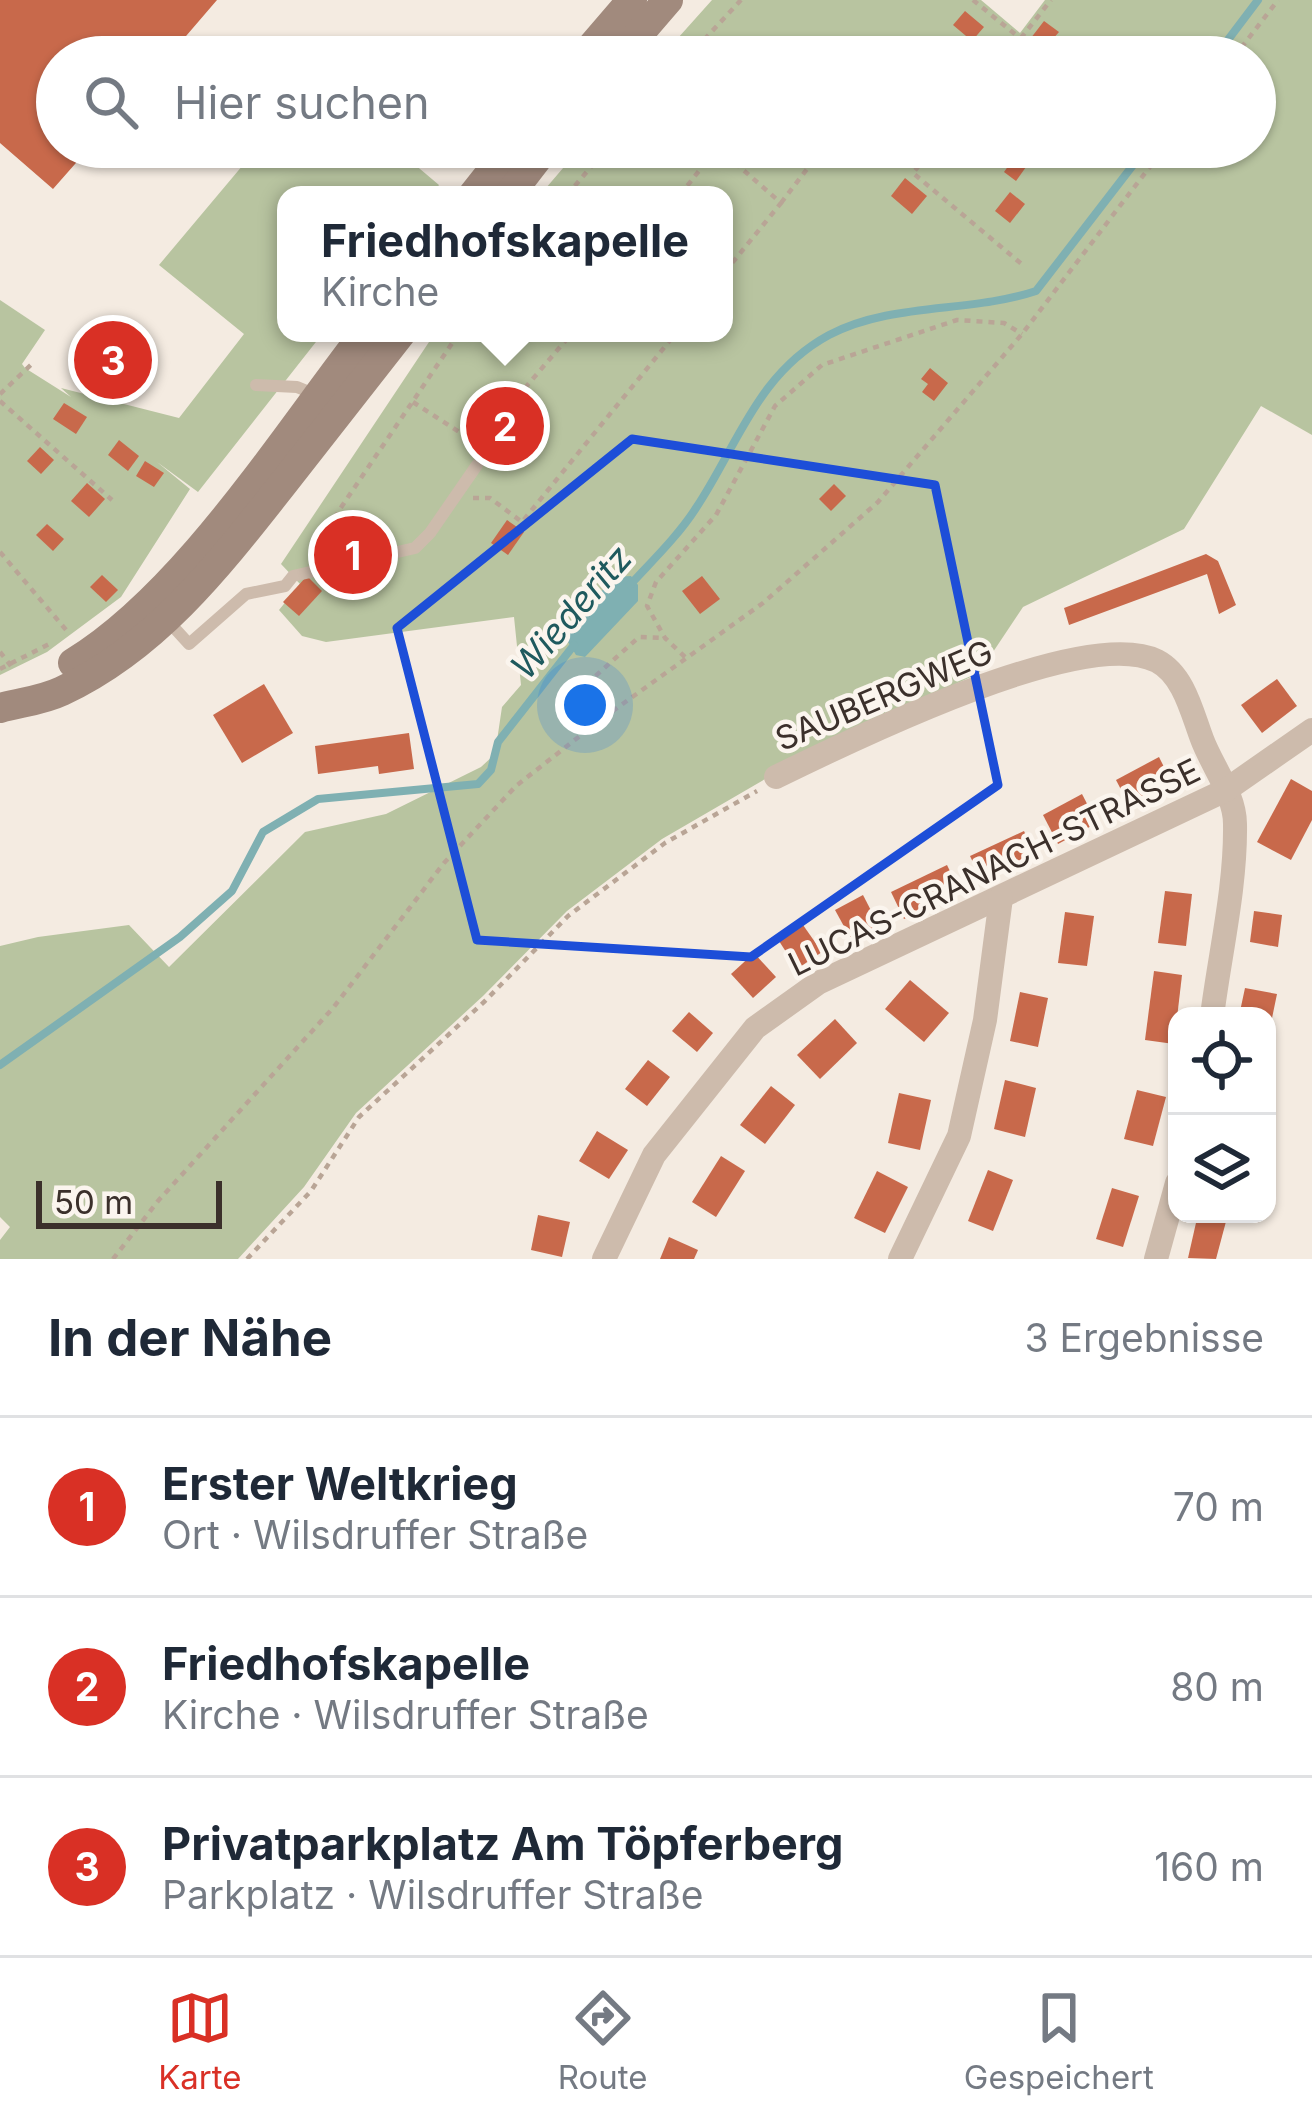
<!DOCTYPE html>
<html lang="de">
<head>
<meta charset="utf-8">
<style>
  body { margin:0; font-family:Inter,sans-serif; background:#f2f2f3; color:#1f2937 }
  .controls { position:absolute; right:36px; bottom:36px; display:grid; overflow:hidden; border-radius:24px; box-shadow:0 3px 9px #0004 }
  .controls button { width:108px; height:108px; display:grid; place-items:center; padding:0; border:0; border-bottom:3px solid #e0e1e3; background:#fff; color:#1f2937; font:60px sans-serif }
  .scale { position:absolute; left:36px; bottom:30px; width:186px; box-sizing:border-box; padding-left:12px; border:6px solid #3b302b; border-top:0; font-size:33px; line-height:42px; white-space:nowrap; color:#3b302b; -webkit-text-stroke:9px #fbf5ee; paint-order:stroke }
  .you { position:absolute; left:585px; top:705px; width:42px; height:42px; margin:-30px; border:9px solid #fff; border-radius:50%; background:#1a73e8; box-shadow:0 0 0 18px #1a73e833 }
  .badge { display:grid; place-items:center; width:78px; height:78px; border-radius:50%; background:#d93025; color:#fff; font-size:39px; font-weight:700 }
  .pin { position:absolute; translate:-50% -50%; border:6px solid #fff; box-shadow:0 3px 12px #0006 }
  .popup { position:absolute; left:277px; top:186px; width:456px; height:156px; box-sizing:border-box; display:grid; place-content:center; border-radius:24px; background:#fff; filter:drop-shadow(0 3px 9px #0005); font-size:39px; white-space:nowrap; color:#747a83 }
  .popup b { font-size:45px; color:#1f2937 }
  .popup::after { content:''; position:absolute; left:50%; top:100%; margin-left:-24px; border:24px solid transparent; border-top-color:#fff }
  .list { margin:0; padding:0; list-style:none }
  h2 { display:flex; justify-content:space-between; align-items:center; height:156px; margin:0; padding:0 48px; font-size:51px }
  h2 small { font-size:39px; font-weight:400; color:#747a83 }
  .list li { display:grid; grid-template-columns:78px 1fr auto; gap:36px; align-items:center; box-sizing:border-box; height:180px; padding:0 48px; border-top:3px solid #e0e1e3 }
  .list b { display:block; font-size:45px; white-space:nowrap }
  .list p { margin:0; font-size:39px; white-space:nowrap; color:#747a83 }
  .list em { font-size:39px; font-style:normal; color:#747a83 }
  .icon { flex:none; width:66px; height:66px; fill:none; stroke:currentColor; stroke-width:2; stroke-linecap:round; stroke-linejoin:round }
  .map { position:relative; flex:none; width:1312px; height:1259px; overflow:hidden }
  .search { position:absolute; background:#fff; box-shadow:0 3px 9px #0004; left:36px; right:36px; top:36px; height:132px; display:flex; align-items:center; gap:30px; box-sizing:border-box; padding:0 42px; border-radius:66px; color:#747a83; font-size:45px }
  .sheet { height:696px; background:#fff }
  nav { display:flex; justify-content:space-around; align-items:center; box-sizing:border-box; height:168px; border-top:3px solid #e0e1e3; background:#fff; font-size:33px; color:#747a83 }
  nav a { display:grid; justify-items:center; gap:6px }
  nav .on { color:#d93025 }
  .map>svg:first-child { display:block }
  .green { fill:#b8c4a0 }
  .water { fill:#7fb0b2 }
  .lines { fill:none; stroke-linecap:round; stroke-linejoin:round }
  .stream { stroke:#7fb0b2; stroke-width:8 }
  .building { fill:#c8694b }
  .path { stroke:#b9a596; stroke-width:4.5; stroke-dasharray:6 6; stroke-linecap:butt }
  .lane { stroke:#cdbbac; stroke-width:12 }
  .street { stroke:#cdbbac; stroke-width:24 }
  .secondary { stroke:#a18a7d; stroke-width:30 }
  .marked { fill:none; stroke:#1d4ed8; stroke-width:9; stroke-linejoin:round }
  .labels { text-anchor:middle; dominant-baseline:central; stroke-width:9; stroke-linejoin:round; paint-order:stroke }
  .street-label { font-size:33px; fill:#3b302b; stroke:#fbf5ee }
  .water-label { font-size:36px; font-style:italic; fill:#1f5a5e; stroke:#fbf5ee }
</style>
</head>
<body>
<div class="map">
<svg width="1312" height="1259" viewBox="0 0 1312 1259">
  <rect width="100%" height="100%" fill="#f4ebe1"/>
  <!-- green -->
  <g class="green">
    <path d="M712 0H981L1020 33 1045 0H1312V435L1261 406 1184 529 1023 607 979 673 803 757 662 839 567 911 483 996 356 1113 304 1187 238 1259H0V1240L10 1227 0 1217V946L38 937 129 925 169 967 305 832 386 814 481 767 495 754 502 707 521 685 514 617 326 642 302 636 279 610 300 584 281 564 435 333H724V195H540L581 147H1255V57H661Z"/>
    <path d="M258 147H394L439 185 432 195H286V333H323L198 492 157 462 190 489 121 597 47 652 0 675V300L45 330 22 364 25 368 71 397 61 388 179 418 244 334 159 265Z"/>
  </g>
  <!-- water -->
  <path class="water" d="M631 576 638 585V601L585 657 576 655 562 632 615 577Z"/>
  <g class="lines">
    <!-- stream -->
    <g class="stream">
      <path d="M1215 57 1258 0"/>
      <path d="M630 585C652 561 678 536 696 508 738 445 757 374 829 335 891 302 971 313 1036 291L1147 147"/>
      <path d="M0 1065 180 937 232 891 263 832 318 799 478 784 491 770 498 742 574 645"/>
    </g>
  </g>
  <!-- building -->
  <g class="building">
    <path d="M0 0H217L168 57H57V147H90L53 189 0 143Z"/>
    <path d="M965 11 984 27 972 41 953 25Z"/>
    <path d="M1044 21 1059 32 1037 57 1024 47Z"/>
    <path d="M1019 151 1031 160 1016 181 1004 172Z"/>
    <path d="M905 178 927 196 912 214 891 196Z"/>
    <path d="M1010 192 1025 204 1010 223 995 211Z"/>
    <path d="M930 368 948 383 934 401 922 392 928 384 921 379Z"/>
    <path d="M507 398 529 413 502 454 480 439Z"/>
    <path d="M64 403 87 417 76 434 53 419Z"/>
    <path d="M119 440 139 456 128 471 108 455Z"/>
    <path d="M40 447 54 460 41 474 27 461Z"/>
    <path d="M145 461 164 473 154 487 136 476Z"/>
    <path d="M87 483 105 499 89 517 71 501Z"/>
    <path d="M834 484 846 496 831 511 819 499Z"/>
    <path d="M507 520 524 532 508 555 491 543Z"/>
    <path d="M47 524 64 539 53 551 36 535Z"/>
    <path d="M1206 554 1218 561 1236 605 1219 614 1207 574 1069 625 1064 608Z"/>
    <path d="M102 575 118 590 106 602 90 587Z"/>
    <path d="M307 576 322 591 299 616 283 602Z"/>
    <path d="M702 576 720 599 700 614 682 591Z"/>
    <path d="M1277 679 1297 706 1262 733 1241 705Z"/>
    <path d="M264 684 293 733 242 763 213 715Z"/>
    <path d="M409 733 414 769 379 774 378 766 318 774 315 746Z"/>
    <path d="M1159 757 1171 781 1128 803 1116 780Z"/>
    <path d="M1291 779 1312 791V820L1291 860 1257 842Z"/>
    <path d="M1082 794 1097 823 1058 844 1043 815Z"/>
    <path d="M1024 831 1036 857 982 881 970 856Z"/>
    <path d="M947 865 960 892 904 919 891 892Z"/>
    <path d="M1165 891 1192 894 1186 946 1158 943Z"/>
    <path d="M863 895 879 926 852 941 835 910Z"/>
    <path d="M1254 911 1282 915 1278 947 1250 942Z"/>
    <path d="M1065 912 1094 916 1087 966 1058 963Z"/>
    <path d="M803 925 822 952 797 969 779 941Z"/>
    <path d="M754 953 776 977 753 998 731 974Z"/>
    <path d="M1154 971 1182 975 1174 1044 1145 1040Z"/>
    <path d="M910 980 949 1013 924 1042 885 1009Z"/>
    <path d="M1245 988 1277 994 1271 1023 1267 1022V1016H1239Z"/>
    <path d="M1020 992 1048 998 1038 1047 1010 1041Z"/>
    <path d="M689 1012 713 1033 697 1052 672 1031Z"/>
    <path d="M835 1019 857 1043 820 1079 797 1055Z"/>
    <path d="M648 1060 670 1077 647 1106 625 1089Z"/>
    <path d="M1005 1080 1036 1088 1025 1137 994 1129Z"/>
    <path d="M771 1086 795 1105 765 1144 740 1125Z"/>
    <path d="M1137 1090 1166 1097 1153 1146 1124 1139Z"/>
    <path d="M899 1093 931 1100 920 1150 888 1143Z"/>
    <path d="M597 1131 628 1150 609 1179 579 1161Z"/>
    <path d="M721 1156 745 1171 716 1217 692 1202Z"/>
    <path d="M988 1170 1013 1180 993 1231 968 1221Z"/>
    <path d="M877 1171 908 1187 885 1233 854 1218Z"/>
    <path d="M1112 1188 1139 1196 1123 1247 1096 1239Z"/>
    <path d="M1198 1214H1228L1216 1259 1188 1258Z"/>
    <path d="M538 1215 570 1222 562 1257 531 1250Z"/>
    <path d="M669 1237 698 1250 694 1259H660Z"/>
  </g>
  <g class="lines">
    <!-- path -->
    <g class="path">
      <path d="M973 0 1021 39"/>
      <path d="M688 57 741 0"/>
      <path d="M1006 57 1051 0"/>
      <path d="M1234 57 1278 0"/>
      <path d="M717 147 781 203 724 273"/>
      <path d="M934 147 913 173 1024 266"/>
      <path d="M567 195 608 147"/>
      <path d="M680 195 717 148"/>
      <path d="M781 203 824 147"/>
      <path d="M0 394 34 362"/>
      <path d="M0 401 112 500"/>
      <path d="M413 402 473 441"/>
      <path d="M474 447 473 441 507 392 525 388 572 333"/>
      <path d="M473 498H490L522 522 676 333"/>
      <path d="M322 551 323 539 340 509 459 333"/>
      <path d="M0 552 67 631"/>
      <path d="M0 652 11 666"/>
      <path d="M685 657 665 638 647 606 656 582 716 515 775 406 822 365 957 320 1004 323 1022 334"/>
      <path d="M0 669 53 642"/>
      <path d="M598 719 590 709 591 680 639 637 665 638"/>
      <path d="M113 1259 158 1201 333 1008 444 863 516 786 599 721 763 603 878 502 1022 334 1165 147"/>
      <path d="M247 1259 311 1191 359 1117 485 1001 568 916 665 843 757 791"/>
    </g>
    <!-- lane -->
    <g class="lane">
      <path d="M256 385 297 387 314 394"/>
      <path d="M168 621 189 644 246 594 285 586 293 576 415 548 430 533 477 465"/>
    </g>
    <!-- street -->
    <g class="street">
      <path d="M776 777C849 741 1084 625 1157 661 1184 675 1192 713 1202 739 1212 766 1235 795 1235 824 1236 887 1220 953 1212 1016"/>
      <path d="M604 1259 654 1155 755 1028 818 983 1226 790 1312 730"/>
      <path d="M900 1259 959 1136 985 1020 1001 898"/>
      <path d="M1156 1259 1177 1183"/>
    </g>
    <!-- secondary -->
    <g class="secondary">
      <path d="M583 57 632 0"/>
      <path d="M619 57 668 0"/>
      <path d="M473 195 511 147"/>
      <path d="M509 195 546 147"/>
      <path d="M73 663C185 595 284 437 365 333"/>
      <path d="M0 708C21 702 41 701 62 691 156 647 219 565 282 485 321 435 361 384 401 333"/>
    </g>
  </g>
  <!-- marked area -->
  <path class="marked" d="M632 439 935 485 998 785 751 957 477 940 397 628Z"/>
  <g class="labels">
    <!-- street labels -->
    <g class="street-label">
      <text transform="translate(884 695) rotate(-23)">SAUBERGWEG</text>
      <text transform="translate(994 867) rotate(-26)">LUCAS-CRANACH-STRASSE</text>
    </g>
    <!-- water labels -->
    <g class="water-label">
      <text transform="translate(571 612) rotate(-49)">Wiederitz</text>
    </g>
  </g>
</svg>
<div class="controls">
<button><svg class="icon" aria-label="locate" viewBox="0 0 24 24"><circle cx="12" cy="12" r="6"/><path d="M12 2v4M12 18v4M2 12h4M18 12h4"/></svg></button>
<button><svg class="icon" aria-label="layers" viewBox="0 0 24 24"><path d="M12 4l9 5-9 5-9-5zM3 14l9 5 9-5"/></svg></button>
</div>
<div class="scale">50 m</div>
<div class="you"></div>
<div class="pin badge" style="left:353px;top:555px">1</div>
<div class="pin badge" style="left:505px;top:426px">2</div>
<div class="popup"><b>Friedhofskapelle</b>Kirche</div>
<div class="pin badge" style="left:113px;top:360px">3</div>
<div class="search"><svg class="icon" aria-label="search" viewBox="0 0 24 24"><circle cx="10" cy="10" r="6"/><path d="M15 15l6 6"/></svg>Hier suchen</div>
</div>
<section class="sheet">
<h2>In der Nähe<small>3 Ergebnisse</small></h2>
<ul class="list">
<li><span class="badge">1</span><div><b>Erster Weltkrieg</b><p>Ort · Wilsdruffer Straße</p></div><em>70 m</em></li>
<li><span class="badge">2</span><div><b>Friedhofskapelle</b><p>Kirche · Wilsdruffer Straße</p></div><em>80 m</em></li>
<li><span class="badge">3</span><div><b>Privatparkplatz Am Töpferberg</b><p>Parkplatz · Wilsdruffer Straße</p></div><em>160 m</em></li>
</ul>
</section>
<nav>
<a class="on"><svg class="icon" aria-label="map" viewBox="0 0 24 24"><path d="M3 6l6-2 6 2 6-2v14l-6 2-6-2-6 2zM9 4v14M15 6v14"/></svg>Karte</a>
<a><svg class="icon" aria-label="directions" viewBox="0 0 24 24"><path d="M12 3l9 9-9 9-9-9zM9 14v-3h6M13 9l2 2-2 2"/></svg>Route</a>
<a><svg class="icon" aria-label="saved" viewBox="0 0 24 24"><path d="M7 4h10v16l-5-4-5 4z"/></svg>Gespeichert</a>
</nav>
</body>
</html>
